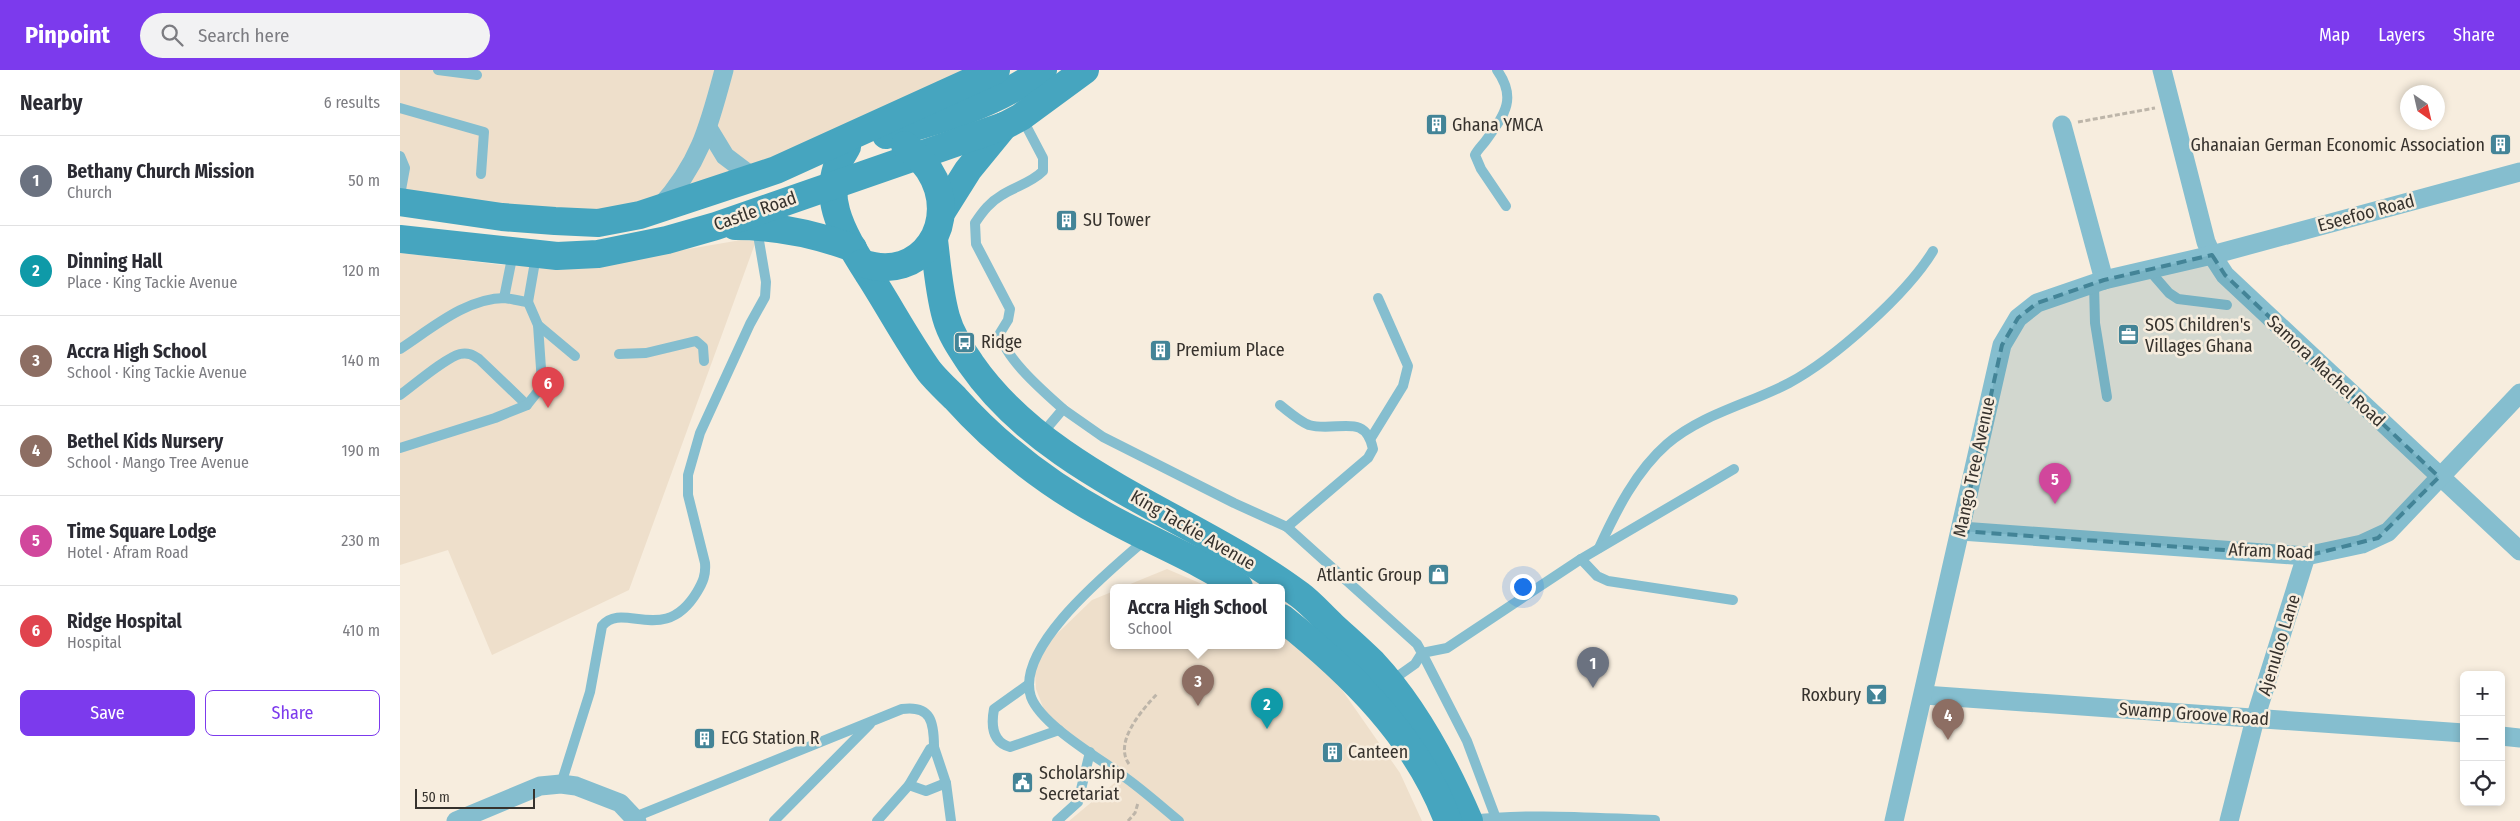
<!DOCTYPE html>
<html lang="en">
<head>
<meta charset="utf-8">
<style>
  body { margin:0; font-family:"Fira Sans Condensed",sans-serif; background:#f2f2f3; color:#2b2b33 }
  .controls { position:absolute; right:15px; bottom:15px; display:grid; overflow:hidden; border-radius:8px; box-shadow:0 2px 8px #0003 }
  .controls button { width:45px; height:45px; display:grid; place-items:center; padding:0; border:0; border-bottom:1px solid #e1e1e2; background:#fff; color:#2b2b33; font:25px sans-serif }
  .compass { position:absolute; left:2000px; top:15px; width:45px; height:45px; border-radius:50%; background:#fff; box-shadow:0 2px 8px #0003; rotate:146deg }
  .scale { position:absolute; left:15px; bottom:12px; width:120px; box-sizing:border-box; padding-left:5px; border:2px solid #36322d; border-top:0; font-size:14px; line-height:18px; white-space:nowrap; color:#36322d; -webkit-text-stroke:4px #f7edde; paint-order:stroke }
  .you { position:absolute; left:1122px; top:516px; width:18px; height:18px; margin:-12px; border:4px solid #fff; border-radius:50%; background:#1a73e8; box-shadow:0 0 0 8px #1a73e833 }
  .badge { display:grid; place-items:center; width:32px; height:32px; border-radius:50%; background:#7c3aed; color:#fff; font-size:16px; font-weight:700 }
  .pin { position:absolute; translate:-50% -41px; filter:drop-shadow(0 1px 2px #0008) }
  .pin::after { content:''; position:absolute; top:26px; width:18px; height:15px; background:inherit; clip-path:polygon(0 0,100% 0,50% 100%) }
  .popup { position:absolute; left:710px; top:514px; width:175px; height:65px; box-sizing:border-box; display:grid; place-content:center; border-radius:8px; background:#fff; filter:drop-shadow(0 1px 4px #0005); font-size:16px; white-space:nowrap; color:#7c7c81 }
  .popup b { font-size:19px; color:#2b2b33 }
  .popup::after { content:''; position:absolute; left:50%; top:100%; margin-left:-10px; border:10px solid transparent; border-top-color:#fff }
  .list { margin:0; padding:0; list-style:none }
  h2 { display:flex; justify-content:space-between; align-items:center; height:65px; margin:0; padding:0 20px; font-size:21px }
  h2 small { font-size:16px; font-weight:400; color:#7c7c81 }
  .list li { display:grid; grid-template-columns:32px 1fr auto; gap:15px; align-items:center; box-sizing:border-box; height:90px; padding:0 20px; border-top:1px solid #e1e1e2 }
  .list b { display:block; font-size:19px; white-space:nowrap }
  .list p { margin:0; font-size:16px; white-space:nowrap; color:#7c7c81 }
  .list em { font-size:16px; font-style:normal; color:#7c7c81 }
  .actions { display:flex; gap:10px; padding:15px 20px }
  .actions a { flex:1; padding:11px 0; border:1px solid #7c3aed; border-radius:8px; text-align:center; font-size:18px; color:#7c3aed }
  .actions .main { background:#7c3aed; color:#fff }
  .icon { flex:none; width:28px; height:28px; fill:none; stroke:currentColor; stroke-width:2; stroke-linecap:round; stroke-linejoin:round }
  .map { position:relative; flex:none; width:2120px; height:751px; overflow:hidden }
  header { display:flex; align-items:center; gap:30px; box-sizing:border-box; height:70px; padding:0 25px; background:#7c3aed; color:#fff }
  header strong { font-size:24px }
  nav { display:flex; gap:28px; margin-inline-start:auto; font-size:18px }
  .search { width:350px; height:45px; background:#f2f2f3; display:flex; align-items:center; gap:12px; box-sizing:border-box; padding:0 18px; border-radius:28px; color:#7c7c81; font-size:19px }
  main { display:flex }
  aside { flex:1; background:#fff }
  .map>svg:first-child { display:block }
  .built { fill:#eedfcb }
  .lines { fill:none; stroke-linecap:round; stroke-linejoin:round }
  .path { stroke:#bdb5a9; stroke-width:3; stroke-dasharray:5 2.5; stroke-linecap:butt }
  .lane { stroke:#85becf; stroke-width:10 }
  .street { stroke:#85becf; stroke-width:19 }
  .secondary { stroke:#46a5bf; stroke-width:28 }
  .marked { fill:#438497; fill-opacity:0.2; stroke:#438497; stroke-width:4; stroke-dasharray:10 6; stroke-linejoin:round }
  .labels { text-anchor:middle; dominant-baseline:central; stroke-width:5; stroke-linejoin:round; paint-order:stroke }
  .poi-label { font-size:18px; fill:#36322d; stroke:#f7edde; text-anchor:start }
  .street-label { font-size:18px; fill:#36322d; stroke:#f7edde }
</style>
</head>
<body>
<header>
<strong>Pinpoint</strong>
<div class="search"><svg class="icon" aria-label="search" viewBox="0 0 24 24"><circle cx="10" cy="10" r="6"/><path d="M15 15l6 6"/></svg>Search here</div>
<nav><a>Map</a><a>Layers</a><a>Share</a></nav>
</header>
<main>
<aside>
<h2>Nearby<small>6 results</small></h2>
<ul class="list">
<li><span class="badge" style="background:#6b7280">1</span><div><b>Bethany Church Mission</b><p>Church</p></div><em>50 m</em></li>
<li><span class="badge" style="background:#0f9aa8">2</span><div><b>Dinning Hall</b><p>Place · King Tackie Avenue</p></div><em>120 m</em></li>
<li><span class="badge" style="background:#8d6e63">3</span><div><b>Accra High School</b><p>School · King Tackie Avenue</p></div><em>140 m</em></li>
<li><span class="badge" style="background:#8d6e63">4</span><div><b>Bethel Kids Nursery</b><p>School · Mango Tree Avenue</p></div><em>190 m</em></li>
<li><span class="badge" style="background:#d1479c">5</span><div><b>Time Square Lodge</b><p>Hotel · Afram Road</p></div><em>230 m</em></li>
<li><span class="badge" style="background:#e0444e">6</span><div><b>Ridge Hospital</b><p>Hospital</p></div><em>410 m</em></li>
</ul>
<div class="actions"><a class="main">Save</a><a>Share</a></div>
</aside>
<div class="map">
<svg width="2120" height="751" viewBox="0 0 2120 751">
  <rect width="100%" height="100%" fill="#f7edde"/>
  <!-- built -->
  <g class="built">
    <path d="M0 0H584L301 116 184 146 0 126Z"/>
    <path d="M341 170 356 171 229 520 92 585 48 480 0 495V183L102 195 224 190Z"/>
    <path d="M767 499 809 517H723Z"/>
    <path d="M714 521V575H882V562L926 597 1000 703 1022 751H669L724 705 649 653 636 619 634 586 692 530Z"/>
  </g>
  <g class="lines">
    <!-- path -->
    <g class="path">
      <path d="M1678 52 1755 38"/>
      <path d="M729 694C713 672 743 639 757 624"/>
      <path d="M728 751 735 743 738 733"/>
    </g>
    <!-- lane -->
    <g class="lane">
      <path d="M38 0 77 5"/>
      <path d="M1097 0C1117 28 1105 44 1087 69 1083 75 1078 79 1075 85L1081 99 1106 136"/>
      <path d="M0 38 84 62 81 104"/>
      <path d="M622 48 643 88V101C631 113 616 116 602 125 590 132 583 141 575 153L576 174 610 239 608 250 600 263C604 288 644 322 663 339"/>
      <path d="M0 86 5 98 0 125"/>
      <path d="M1749 200 1769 223 1778 229 1827 235"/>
      <path d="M1694 214 1695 253 1707 327"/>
      <path d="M104 228 113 183"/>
      <path d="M128 232 138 255 175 286"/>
      <path d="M0 279C31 259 66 228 105 228 112 229 120 231 128 232L136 186"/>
      <path d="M219 284 246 283 296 271 303 277 304 291"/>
      <path d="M0 325C14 315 45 288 60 284 68 282 73 285 79 289L127 335"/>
      <path d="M880 335C888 341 899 351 909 355 937 363 965 341 973 379L968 388 887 457"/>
      <path d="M641 365 663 339 703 367 834 433 887 457 1017 574 1022 583 1015 594 991 611"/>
      <path d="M971 368 1003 316 1008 296 978 228"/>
      <path d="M0 378 95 348 127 335 139 320 142 313 138 255"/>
      <path d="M745 470C712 499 614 577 631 627 642 656 701 689 726 708 744 721 762 737 779 751"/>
      <path d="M1199 478C1216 441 1236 401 1267 374 1302 344 1349 334 1389 313 1434 289 1507 224 1533 181"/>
      <path d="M1181 489 1197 506 1208 511 1333 530"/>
      <path d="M629 614 594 639C591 655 592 672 610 677L659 660"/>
      <path d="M161 714 190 622 202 556C223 530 264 577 297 522 303 512 306 505 305 493L288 425V405L300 363 350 254 365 227 366 212 357 159"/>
      <path d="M509 715 526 721 546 713"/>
      <path d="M235 747 502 639C531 635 534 652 534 677"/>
      <path d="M1069 750C1131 743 1193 748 1255 750"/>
      <path d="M374 751 470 654"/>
      <path d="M477 751 509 715 530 679 534 677 546 713 551 751"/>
      <path d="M657 751 678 732 690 682"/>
      <path d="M1097 751 1067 671 1022 583 1047 578 1181 489 1334 399"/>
    </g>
    <!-- street -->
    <g class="street">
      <path d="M1762 0 1806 172 1812 185 1825 205 2120 481"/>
      <path d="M1662 55 1704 210"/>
      <path d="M308 58 325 86 354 108"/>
      <path d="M260 137C300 93 309 56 324 0"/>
      <path d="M1561 461 1906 486 1962 474 1988 462 2120 323"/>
      <path d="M1524 625 2064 663"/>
      <path d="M2101 666 2120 668"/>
      <path d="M56 751 140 716 161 714 176 716 220 733 237 751"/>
      <path d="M1494 751 1602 275 1618 248 1637 233 1704 210 1812 185 2120 102"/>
      <path d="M1829 751 1855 649 1906 486"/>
    </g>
    <!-- secondary -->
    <g class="secondary">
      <path d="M486 65C544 49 594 35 643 0"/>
      <path d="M447 77C416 123 443 164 469 205 489 236 507 270 529 301 537 311 546 319 555 328 598 376 649 415 706 446 750 471 798 489 839 517"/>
      <path d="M0 132 102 147 155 151 198 153 240 145 376 100 596 0"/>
      <path d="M541 143 568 100 604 56"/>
      <path d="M335 156C377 156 413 163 453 178"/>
      <path d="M0 169 157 186 198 184 267 170 316 156 604 56 621 47 685 0"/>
      <path d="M534 170C537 195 539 222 546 247 551 265 561 279 571 294 648 405 795 446 900 525 912 534 922 546 933 556 946 568 960 580 973 593 1015 638 1045 695 1069 751"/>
      <path d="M462 193C522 214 562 151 529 100 523 91 513 82 505 75"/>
      <path d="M882 548C950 602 1017 667 1048 751"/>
    </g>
  </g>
  <!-- marked area -->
  <path class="marked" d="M1812 185 1825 205 2039 407 1978 468 1906 486 1561 461 1602 275 1618 248 1637 233 1704 210Z"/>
  <!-- icons -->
  <defs>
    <symbol id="building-square" viewBox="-11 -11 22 22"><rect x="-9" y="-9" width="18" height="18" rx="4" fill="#438497" stroke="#f7edde"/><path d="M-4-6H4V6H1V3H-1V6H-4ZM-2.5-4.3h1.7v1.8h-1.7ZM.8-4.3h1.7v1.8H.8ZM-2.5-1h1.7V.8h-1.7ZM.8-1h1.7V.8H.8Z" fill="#fff"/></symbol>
    <symbol id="office-square" viewBox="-11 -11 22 22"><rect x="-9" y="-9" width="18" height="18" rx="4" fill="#438497" stroke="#f7edde"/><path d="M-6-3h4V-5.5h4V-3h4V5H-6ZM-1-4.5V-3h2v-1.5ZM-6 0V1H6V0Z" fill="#fff"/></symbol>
    <symbol id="bus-square" viewBox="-11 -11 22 22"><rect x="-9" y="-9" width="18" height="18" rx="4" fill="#438497" stroke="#f7edde"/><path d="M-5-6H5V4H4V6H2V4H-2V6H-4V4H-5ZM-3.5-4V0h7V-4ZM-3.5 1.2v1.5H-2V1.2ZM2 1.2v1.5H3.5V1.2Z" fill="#fff"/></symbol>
    <symbol id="shop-square" viewBox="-11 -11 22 22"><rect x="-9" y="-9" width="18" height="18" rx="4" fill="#438497" stroke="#f7edde"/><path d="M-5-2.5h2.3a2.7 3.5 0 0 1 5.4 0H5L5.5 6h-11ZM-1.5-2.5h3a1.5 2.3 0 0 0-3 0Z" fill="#fff"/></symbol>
    <symbol id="bar-square" viewBox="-11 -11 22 22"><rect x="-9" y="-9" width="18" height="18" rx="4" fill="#438497" stroke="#f7edde"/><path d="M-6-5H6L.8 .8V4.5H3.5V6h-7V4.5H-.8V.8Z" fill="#fff"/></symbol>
    <symbol id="civic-square" viewBox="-11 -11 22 22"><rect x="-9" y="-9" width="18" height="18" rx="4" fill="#438497" stroke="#f7edde"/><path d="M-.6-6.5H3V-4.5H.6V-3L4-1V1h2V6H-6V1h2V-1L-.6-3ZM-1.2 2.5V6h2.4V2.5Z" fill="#fff"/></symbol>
  </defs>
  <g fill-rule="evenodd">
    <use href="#building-square" x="1024" y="42" width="25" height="25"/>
    <use href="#building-square" x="2088" y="62" width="25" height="25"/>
    <use href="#building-square" x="654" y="138" width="25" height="25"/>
    <use href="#office-square" x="1716" y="252" width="25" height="25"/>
    <use href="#bus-square" x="552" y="260" width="25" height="25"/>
    <use href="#building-square" x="748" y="268" width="25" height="25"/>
    <use href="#shop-square" x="1026" y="492" width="25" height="25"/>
    <use href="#bar-square" x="1464" y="612" width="25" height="25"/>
    <use href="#building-square" x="292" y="656" width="25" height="25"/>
    <use href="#building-square" x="920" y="670" width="25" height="25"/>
    <use href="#civic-square" x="610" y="700" width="25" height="25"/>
  </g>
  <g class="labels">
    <!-- poi labels -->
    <g class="poi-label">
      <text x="1052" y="55">Ghana YMCA</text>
      <text x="2085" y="75" text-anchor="end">Ghanaian German Economic Association</text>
      <text x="683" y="150">SU Tower</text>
      <text x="1745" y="255">SOS Children's<tspan x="1745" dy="21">Villages Ghana</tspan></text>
      <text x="581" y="272">Ridge</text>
      <text x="776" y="280">Premium Place</text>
      <text x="1022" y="505" text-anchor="end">Atlantic Group</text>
      <text x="1461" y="625" text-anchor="end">Roxbury</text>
      <text x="321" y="668">ECG Station R</text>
      <text x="948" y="682">Canteen</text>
      <text x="639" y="703">Scholarship<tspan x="639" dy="21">Secretariat</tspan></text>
    </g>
    <!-- street labels -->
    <g class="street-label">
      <text transform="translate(355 141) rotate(-19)">Castle Road</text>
      <text transform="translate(1966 143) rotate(-15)">Eseefoo Road</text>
      <text transform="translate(1926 301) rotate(43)">Samora Machel Road</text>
      <text transform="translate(1574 397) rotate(-78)">Mango Tree Avenue</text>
      <text transform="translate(793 460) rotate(30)">King Tackie Avenue</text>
      <text transform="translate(1871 481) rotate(2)">Afram Road</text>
      <text transform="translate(1879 575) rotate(-73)">Ajenuloo Lane</text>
      <text transform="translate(1794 644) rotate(4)">Swamp Groove Road</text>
    </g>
  </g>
</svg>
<div class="controls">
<button>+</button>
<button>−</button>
<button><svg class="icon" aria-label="locate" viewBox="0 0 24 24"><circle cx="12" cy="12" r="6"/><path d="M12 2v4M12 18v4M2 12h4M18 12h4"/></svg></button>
</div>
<svg class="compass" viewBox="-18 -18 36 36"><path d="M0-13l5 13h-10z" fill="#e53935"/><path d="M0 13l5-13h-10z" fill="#7c7c81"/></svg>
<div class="scale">50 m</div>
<div class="you"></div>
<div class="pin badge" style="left:1193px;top:618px;background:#6b7280">1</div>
<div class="pin badge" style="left:867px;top:659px;background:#0f9aa8">2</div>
<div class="pin badge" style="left:798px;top:636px;background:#8d6e63">3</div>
<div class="popup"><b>Accra High School</b>School</div>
<div class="pin badge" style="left:1548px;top:670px;background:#8d6e63">4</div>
<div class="pin badge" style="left:1655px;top:434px;background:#d1479c">5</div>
<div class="pin badge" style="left:148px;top:338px;background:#e0444e">6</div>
</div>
</main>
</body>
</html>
